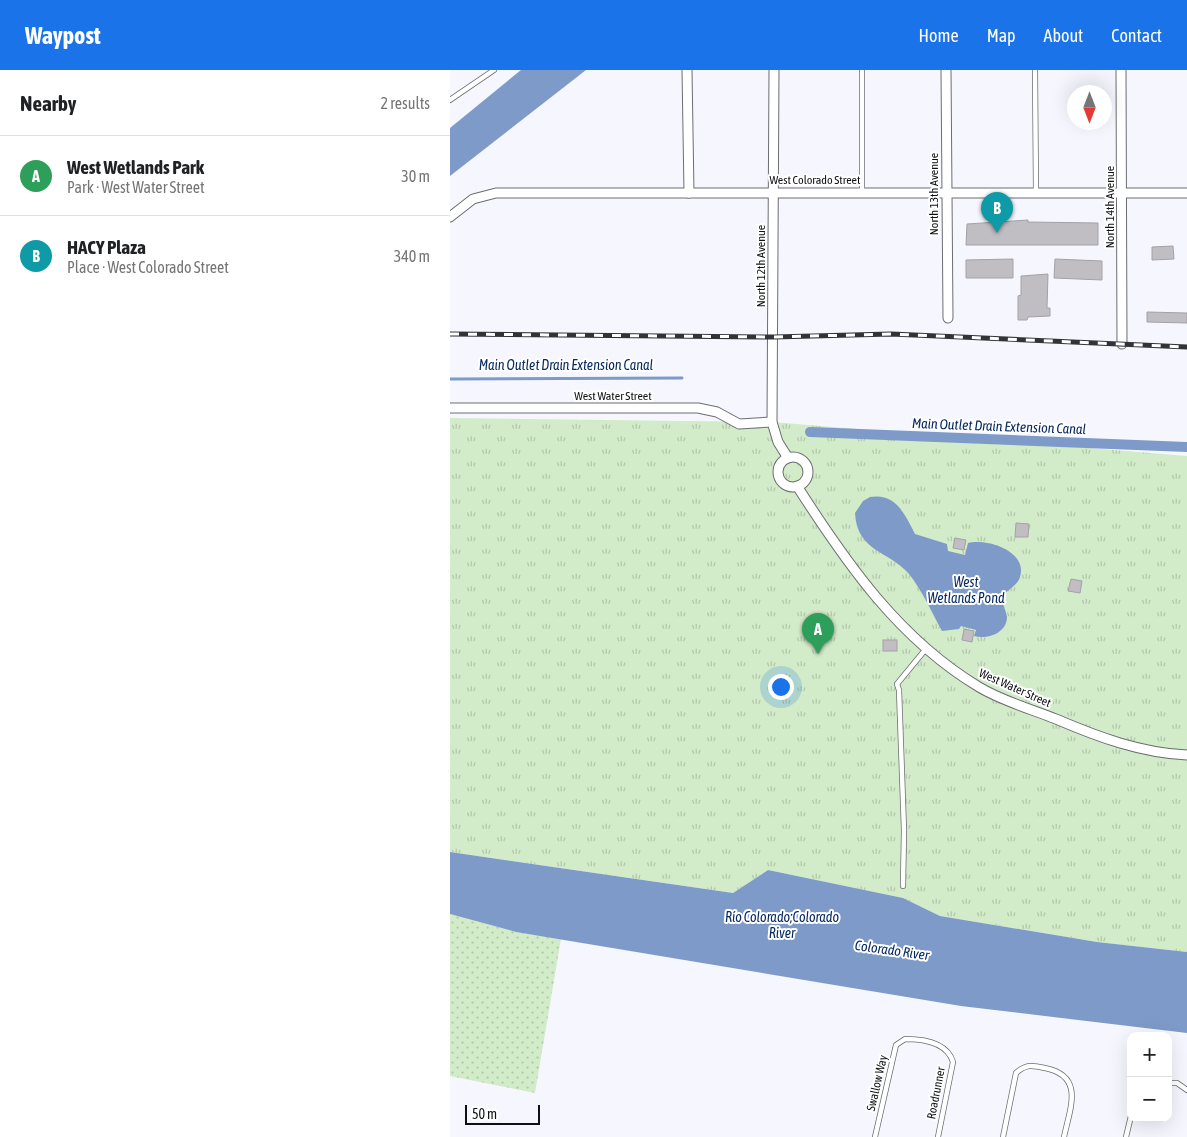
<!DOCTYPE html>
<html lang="en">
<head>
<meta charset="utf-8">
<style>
  body { margin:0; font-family:"Asap Condensed",sans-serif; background:#f6f6f6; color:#202124 }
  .controls { position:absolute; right:15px; bottom:15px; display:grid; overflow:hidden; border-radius:10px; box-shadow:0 5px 20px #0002 }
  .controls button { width:45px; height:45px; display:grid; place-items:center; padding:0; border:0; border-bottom:1px solid #e0e0e0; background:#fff; color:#202124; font:25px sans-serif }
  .compass { position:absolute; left:617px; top:15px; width:45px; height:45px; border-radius:50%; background:#fff; box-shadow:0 5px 20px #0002; rotate:180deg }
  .scale { position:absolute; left:15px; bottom:12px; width:75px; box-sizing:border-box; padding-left:5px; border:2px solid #0f1012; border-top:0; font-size:14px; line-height:18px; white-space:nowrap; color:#0f1012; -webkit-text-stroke:4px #fff; paint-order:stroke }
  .you { position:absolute; left:330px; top:616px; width:18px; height:18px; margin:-12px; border:4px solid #fff; border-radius:50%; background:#1a73e8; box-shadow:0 0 0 8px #1a73e833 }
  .badge { display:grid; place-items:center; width:32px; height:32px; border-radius:50%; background:#1a73e8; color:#fff; font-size:16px; font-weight:700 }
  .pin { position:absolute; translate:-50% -41px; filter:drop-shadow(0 1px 2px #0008) }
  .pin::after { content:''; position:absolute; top:26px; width:18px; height:15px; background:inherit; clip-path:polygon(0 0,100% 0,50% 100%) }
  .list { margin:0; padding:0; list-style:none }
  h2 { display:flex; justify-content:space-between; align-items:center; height:65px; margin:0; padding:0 20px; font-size:21px }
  h2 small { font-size:16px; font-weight:400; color:#757577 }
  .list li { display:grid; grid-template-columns:32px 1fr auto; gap:15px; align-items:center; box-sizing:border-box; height:80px; padding:0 20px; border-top:1px solid #e0e0e0 }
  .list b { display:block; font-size:19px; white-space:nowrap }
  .list p { margin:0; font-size:16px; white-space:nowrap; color:#757577 }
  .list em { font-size:16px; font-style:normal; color:#757577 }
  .map { position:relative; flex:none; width:737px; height:1067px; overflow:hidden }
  header { display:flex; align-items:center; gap:30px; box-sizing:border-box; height:70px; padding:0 25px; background:#1a73e8; color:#fff }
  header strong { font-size:24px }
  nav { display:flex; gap:28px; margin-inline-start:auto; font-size:18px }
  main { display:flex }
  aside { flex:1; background:#fff }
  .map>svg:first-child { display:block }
  .grass { fill:url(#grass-dots) }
  .park { fill:url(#park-tufts) }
  .water { fill:#7e9ac8 }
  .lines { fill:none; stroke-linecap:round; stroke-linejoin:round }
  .stream { stroke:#7e9ac8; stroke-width:3 }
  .canal { stroke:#7e9ac8; stroke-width:10 }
  .building { fill:#c1bec3; stroke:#a4a1a6 }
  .service-casing { stroke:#6c6d72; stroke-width:6 }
  .minor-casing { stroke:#6c6d72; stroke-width:11 }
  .service { stroke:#fff; stroke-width:4.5 }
  .minor { stroke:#fff; stroke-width:9 }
  .rail-casing { stroke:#323336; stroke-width:5 }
  .rail { stroke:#fff; stroke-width:3; stroke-dasharray:9; stroke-linecap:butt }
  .labels { text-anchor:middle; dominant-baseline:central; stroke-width:4; stroke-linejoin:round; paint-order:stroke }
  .street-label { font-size:12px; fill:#0f1012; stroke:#fff }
  .water-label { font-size:14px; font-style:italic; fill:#072960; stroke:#fff }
</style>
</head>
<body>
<header>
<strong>Waypost</strong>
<nav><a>Home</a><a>Map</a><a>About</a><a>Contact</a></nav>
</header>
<main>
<aside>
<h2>Nearby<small>2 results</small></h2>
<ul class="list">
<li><span class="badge" style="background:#2e9e5b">A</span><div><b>West Wetlands Park</b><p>Park · West Water Street</p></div><em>30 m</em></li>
<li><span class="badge" style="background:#0f9aa8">B</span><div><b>HACY Plaza</b><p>Place · West Colorado Street</p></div><em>340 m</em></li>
</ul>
</aside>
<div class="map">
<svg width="737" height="1067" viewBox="0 0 737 1067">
  <defs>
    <pattern id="grass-dots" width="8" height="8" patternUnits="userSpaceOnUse" patternTransform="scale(1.25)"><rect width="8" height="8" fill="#d2ebc8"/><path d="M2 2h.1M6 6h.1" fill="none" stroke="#b3c8ab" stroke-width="1.8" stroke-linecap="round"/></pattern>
    <pattern id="park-tufts" width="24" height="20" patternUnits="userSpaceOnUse" patternTransform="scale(1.25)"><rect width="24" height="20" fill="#d2ebc8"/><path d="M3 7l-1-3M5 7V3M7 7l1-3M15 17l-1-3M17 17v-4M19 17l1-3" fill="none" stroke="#b3c8ab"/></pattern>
  </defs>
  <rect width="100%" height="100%" fill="#f6f7fe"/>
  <!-- grass -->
  <path class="grass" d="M0 844 66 862 111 869 85 1023 0 1006Z"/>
  <!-- park -->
  <path class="park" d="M0 348 322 352 737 386V882L647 872 490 846 453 828 318 800 283 823 0 782Z"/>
  <!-- water -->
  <g class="water">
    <path d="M71 0H136L0 106V58Z"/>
    <path d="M420 427C446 423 454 443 465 464L497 474 498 481 515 485 518 473C537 468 578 481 570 507 567 517 556 519 553 528 552 535 556 540 557 547 557 563 537 570 524 566L526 560 511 556 509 559 492 561C482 543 472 520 459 504 438 480 407 482 405 443L413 431Z"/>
    <path d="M0 782 283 823 318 800 453 828 490 846 647 872 737 882V963L511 936 66 862 0 844Z"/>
  </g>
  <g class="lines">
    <!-- stream -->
    <path class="stream" d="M0 309 232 308"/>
    <!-- canal -->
    <path class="canal" d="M360 362 737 377"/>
  </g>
  <!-- building -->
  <g class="building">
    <path d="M578 150V152L648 153V175H516L517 154Z"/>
    <path d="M723 176 724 189 702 190V177Z"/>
    <path d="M563 189V208H516V190Z"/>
    <path d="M605 189 652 191V210L604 208Z"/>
    <path d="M598 204 597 238H600V246L578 247 577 250H568V226L571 225V206Z"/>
    <path d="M697 242 737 243V253L697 252Z"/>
    <path d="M566 453 579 454 578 467H565Z"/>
    <path d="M505 468 516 470 514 480 503 478Z"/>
    <path d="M621 509 632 511 630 523 618 521Z"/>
    <path d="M514 559 524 561 522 572 512 570Z"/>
    <rect x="433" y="570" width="14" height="11"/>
  </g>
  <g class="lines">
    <defs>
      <g id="service">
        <path d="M585 0 586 123"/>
        <path d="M0 30 44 0"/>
        <path d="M412 123V0"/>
        <path d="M453 816 454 760 449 620 447 614 475 580"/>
        <path d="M718 1013H727L737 1020"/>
        <path d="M425 1067 446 975 455 969C473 969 497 972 503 992L488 1067"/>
        <path d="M553 1067 566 1003C576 994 582 995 595 998 635 1006 620 1038 614 1067"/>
        <path d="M676 1067 681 1046"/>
      </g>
      <g id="minor">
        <path d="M237 0 239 123"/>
        <path d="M324 0 322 352 328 372 338 388"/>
        <path d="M496 0 498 248"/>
        <path d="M671 0 672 274"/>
        <path d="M0 147 23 129 46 123H737"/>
        <path d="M0 338H248L267 342 289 354 322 352"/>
        <circle cx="343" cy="402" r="15"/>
        <path d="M347 416C397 494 449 569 529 617 552 631 581 639 606 649 648 667 691 683 737 685"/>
      </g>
    </defs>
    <!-- service casing -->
    <use href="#service" class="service-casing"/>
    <!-- minor casing -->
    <use href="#minor" class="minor-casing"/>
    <!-- service -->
    <use href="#service" class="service"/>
    <!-- minor -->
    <use href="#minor" class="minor"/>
    <defs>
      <path id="rail" d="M0 264 324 267 441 264 737 277"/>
    </defs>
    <!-- rail casing -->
    <use href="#rail" class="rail-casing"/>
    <!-- rail -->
    <use href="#rail" class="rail"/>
  </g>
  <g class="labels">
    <!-- street labels -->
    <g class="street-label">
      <text x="365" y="110">West Colorado Street</text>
      <text transform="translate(484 124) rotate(-90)">North 13th Avenue</text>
      <text transform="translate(660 137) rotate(-90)">North 14th Avenue</text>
      <text transform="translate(311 196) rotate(-90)">North 12th Avenue</text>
      <text x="163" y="326">West Water Street</text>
      <text transform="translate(565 618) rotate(24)">West Water Street</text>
      <text transform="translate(427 1013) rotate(-77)">Swallow Way</text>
      <text transform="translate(486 1023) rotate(-79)">Roadrunner</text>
    </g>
    <!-- water labels -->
    <g class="water-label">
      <text x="116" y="295">Main Outlet Drain Extension Canal</text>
      <text transform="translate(549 356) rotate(2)">Main Outlet Drain Extension Canal</text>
      <text x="516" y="512">West<tspan x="516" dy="16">Wetlands Pond</tspan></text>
      <text x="332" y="847">Río Colorado;Colorado<tspan x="332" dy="16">River</tspan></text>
      <text transform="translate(442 880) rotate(8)">Colorado River</text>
    </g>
  </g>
</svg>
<div class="controls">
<button>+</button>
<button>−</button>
</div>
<svg class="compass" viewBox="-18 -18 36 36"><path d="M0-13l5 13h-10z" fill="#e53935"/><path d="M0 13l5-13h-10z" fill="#757577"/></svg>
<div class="scale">50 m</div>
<div class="you"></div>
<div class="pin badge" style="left:368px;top:584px;background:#2e9e5b">A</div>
<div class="pin badge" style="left:547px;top:163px;background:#0f9aa8">B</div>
</div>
</main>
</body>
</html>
